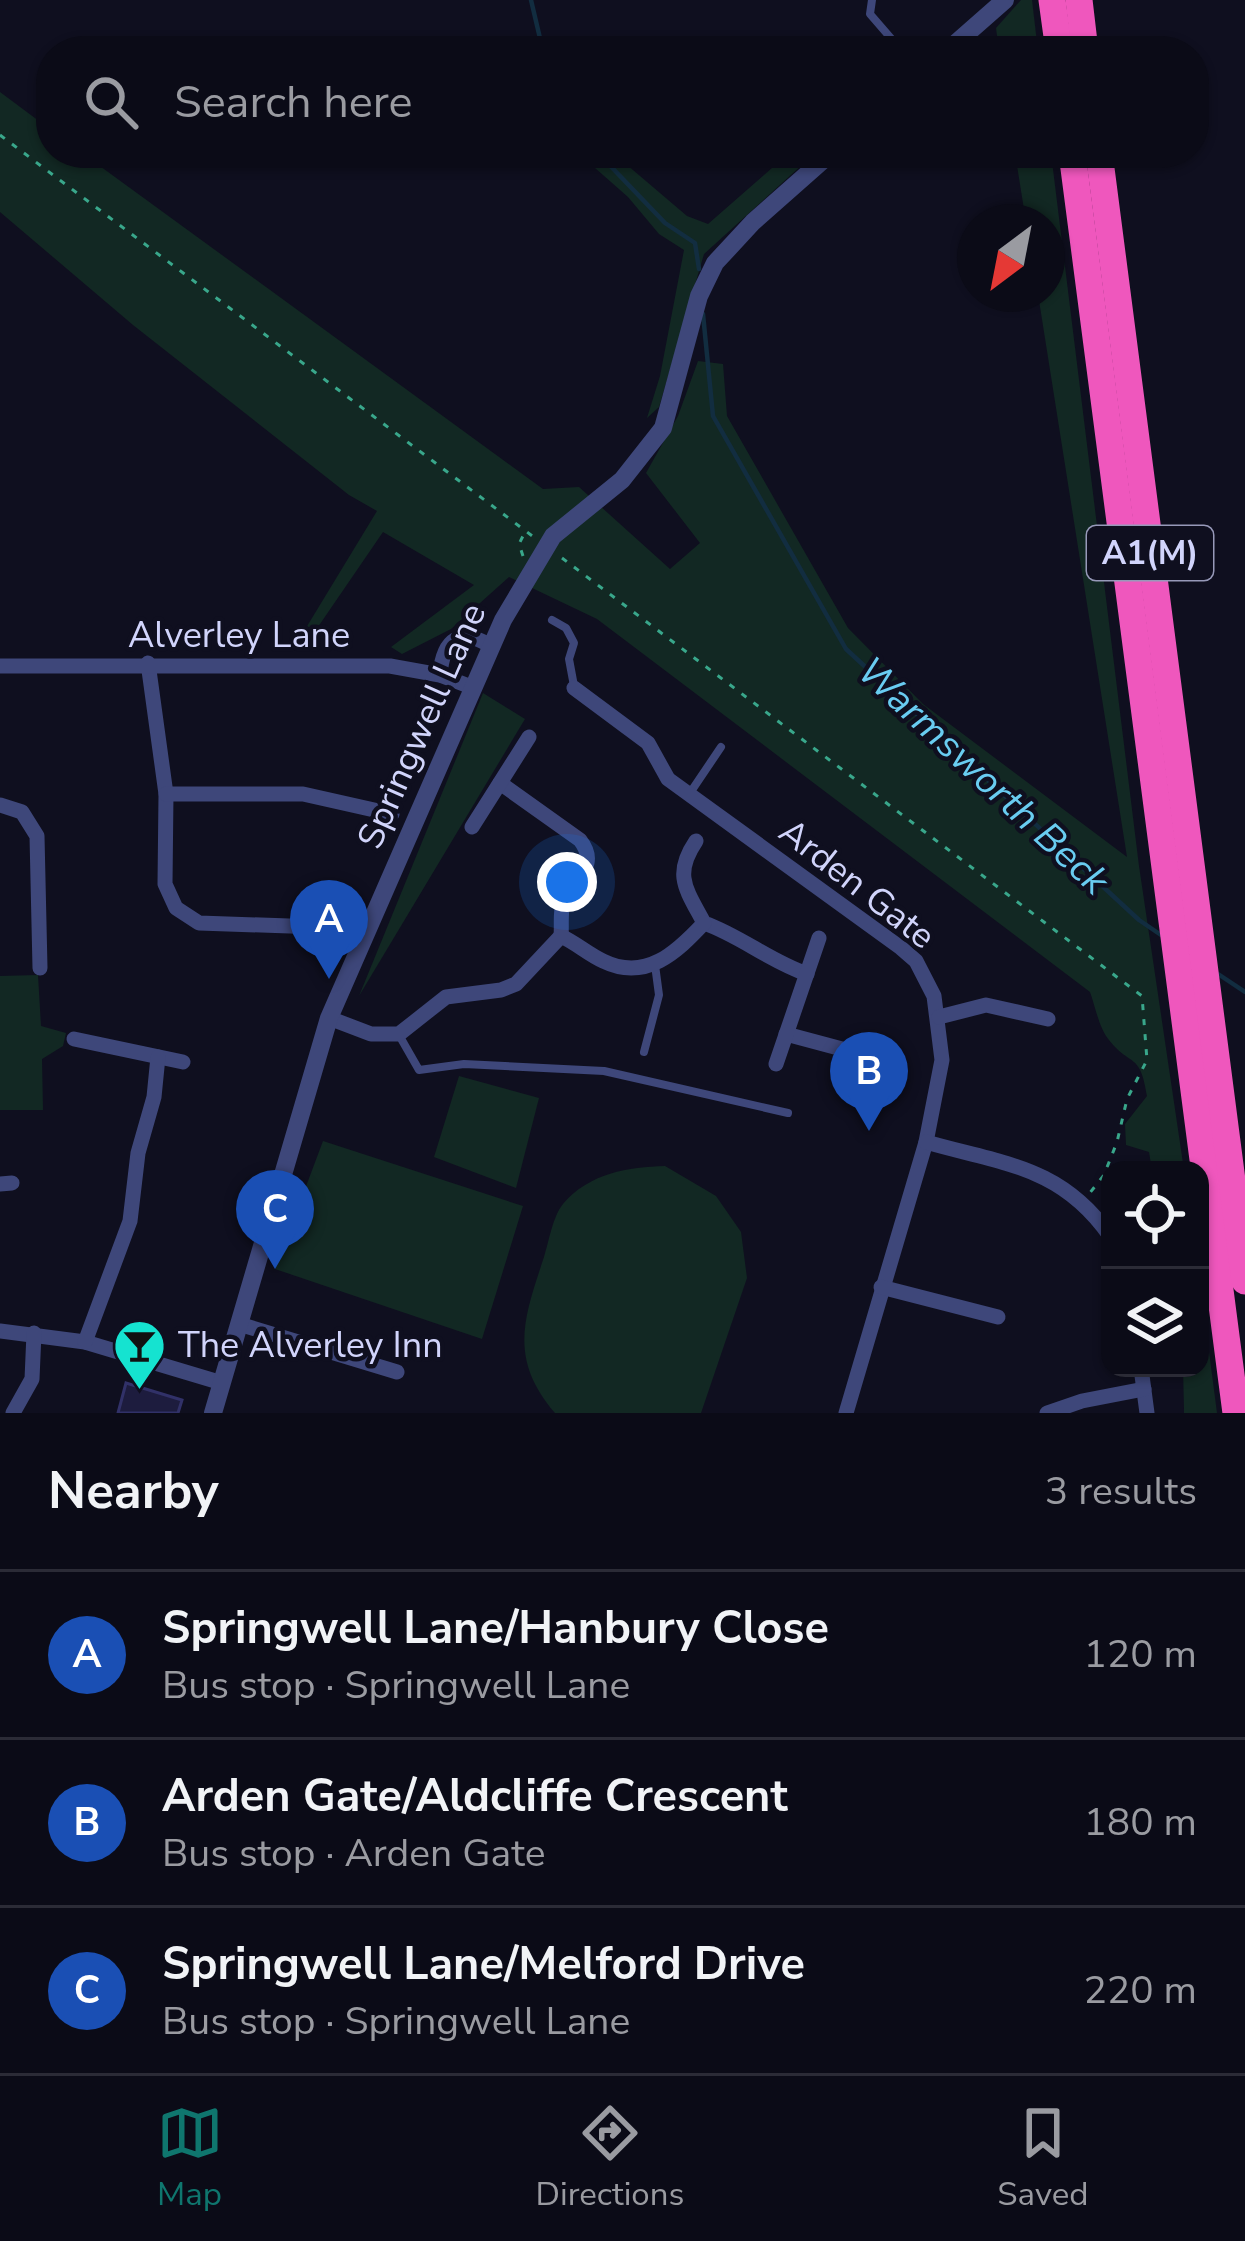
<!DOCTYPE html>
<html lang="en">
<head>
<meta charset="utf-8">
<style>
  body { margin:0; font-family:"Nunito Sans",sans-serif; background:#191924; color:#f1f3f6 }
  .controls { position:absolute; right:36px; bottom:36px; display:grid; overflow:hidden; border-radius:24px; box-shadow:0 3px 9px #0004 }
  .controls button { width:108px; height:108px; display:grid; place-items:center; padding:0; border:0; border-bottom:3px solid #2b2b36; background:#0b0b17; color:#f1f3f6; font:60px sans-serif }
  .compass { position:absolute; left:957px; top:204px; width:108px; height:108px; border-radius:50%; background:#0b0b17; box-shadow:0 3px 9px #0004; rotate:212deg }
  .you { position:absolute; left:567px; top:882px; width:42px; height:42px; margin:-30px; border:9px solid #fff; border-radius:50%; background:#1a73e8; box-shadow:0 0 0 18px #1a73e833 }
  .badge { display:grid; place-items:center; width:78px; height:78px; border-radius:50%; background:#0f766e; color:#fff; font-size:39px; font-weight:700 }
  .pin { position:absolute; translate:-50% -99px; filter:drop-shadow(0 3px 6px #0008) }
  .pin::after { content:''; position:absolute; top:63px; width:42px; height:36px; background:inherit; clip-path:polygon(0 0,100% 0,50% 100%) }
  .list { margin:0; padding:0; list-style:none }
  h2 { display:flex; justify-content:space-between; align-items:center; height:156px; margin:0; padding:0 48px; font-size:51px }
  h2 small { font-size:39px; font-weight:400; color:#9a9ba1 }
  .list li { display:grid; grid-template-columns:78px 1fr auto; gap:36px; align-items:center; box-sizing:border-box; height:168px; padding:0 48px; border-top:3px solid #2b2b36 }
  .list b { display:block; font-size:45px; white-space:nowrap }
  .list p { margin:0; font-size:39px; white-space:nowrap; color:#9a9ba1 }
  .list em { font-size:39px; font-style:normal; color:#9a9ba1 }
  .icon { flex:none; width:66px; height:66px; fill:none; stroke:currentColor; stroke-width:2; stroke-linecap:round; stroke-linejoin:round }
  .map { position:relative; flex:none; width:1245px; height:1413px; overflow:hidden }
  .search { position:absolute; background:#0b0b17; box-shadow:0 3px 9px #0004; left:36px; right:36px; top:36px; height:132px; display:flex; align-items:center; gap:30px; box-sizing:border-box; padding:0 42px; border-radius:48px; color:#9a9ba1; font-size:45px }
  .sheet { height:660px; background:#0b0b17 }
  nav { display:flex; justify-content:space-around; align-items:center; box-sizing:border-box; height:168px; border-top:3px solid #2b2b36; background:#0b0b17; font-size:33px; color:#9a9ba1 }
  nav a { display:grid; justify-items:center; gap:6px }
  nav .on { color:#0f766e }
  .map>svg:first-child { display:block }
  .green { fill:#122823 }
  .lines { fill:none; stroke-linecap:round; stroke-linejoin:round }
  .stream { stroke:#122d40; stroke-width:4.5 }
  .building { fill:#1d1c3e; stroke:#313168; stroke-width:3 }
  .path { stroke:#39a78b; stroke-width:3; stroke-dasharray:6 9; stroke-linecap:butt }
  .service { stroke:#3e477a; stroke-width:8 }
  .minor { stroke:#3e477a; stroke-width:15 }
  .tertiary { stroke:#3e477a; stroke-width:18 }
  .motorway { stroke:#ef57bd; stroke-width:27 }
  .labels { text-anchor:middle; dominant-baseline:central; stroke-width:9; stroke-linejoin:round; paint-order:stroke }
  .shield { fill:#0f0f1f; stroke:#9799b9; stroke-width:3 }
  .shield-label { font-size:33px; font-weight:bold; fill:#d1d4fb }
  .street-label { font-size:36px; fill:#d1d4fb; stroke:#0f0f1f }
  .poi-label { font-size:36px; fill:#d1d4fb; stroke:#0f0f1f; text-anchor:start }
  .water-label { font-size:39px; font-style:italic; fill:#69ccf1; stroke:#0f0f1f }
</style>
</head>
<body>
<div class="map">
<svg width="1245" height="1413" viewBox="0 0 1245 1413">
  <rect width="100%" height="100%" fill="#0f0f1f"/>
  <!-- green -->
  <g class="green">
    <path d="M1021 0H1032L1038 51H999L996 28Z"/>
    <path d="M0 92 51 130V153H82L543 489 579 487 670 569 700 543 646 473 678 416 698 361 723 364 727 416 848 628 923 704 1127 857 1038 294H1047V222H1026L1015 153H1051L1139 866 1184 1170H1152L1149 1152 1126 1145 1125 1124 1147 1096C1140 1051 1131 1068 1109 1040 1099 1028 1095 1006 1090 992L597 619 509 577 451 629 402 654 391 647 474 585 383 532 307 643 295 646 377 511 349 495 133 325 0 212Z"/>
    <path d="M578 153H613L687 216 708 224 789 153H815L704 254 659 407 647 418 660 376 684 250 659 234 628 197Z"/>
    <path d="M483 693 525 719 359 996Z"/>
    <path d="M38 975 41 1026 66 1033 63 1046 42 1059 43 1110H0V976Z"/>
    <path d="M459 1076 539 1098 516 1188 434 1157Z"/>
    <path d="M323 1141 523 1206 482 1339 275 1269Z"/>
    <path d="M665 1166 716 1196 741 1232 747 1278 701 1413H555C508 1358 524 1318 544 1257 549 1241 553 1216 563 1204 589 1173 629 1167 665 1166Z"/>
    <path d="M1200 1282 1217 1413H1184V1409L1183 1368H1200Z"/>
  </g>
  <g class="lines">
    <!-- stream -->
    <g class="stream">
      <path d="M531 0 543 51"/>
      <path d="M598 153 665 223 695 243 699 269"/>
      <path d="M703 314 713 416 846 649 1139 920 1161 935"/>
      <path d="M1215 972 1245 992"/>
    </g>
  </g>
  <!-- building -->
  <path class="building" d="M126 1383 182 1400 178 1413H118Z"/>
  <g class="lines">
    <!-- path -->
    <g class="path">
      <path d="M0 135 535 538"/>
      <path d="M523 556 519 544 525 532"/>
      <path d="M562 558 1142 996 1147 1060 1127 1099 1117 1142 1104 1175 1089 1194"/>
    </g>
    <!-- service -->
    <g class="service">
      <path d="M872 0 870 14 902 51"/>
      <path d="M552 620 566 628 574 643 569 659 574 686"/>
      <path d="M690 793 721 747"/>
      <path d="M399 1035 419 1070 464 1064 604 1071 788 1113"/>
      <path d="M644 1052 659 995 655 965"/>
    </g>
    <!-- minor -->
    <g class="minor">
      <path d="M148 663 166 794 165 884 176 908 199 923 318 927 343 936"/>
      <path d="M0 666H390L440 675 474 688"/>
      <path d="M440 675C443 639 460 626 492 647"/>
      <path d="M574 688 648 743 668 779 901 948 916 961 934 996 942 1060 926 1142 846 1413"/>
      <path d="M500 783 580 840C601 867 572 879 563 904 560 913 562 927 561 936"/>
      <path d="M166 794H303L392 814"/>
      <path d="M0 805 22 812 37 836 40 968"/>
      <path d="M472 827 529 737"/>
      <path d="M696 841C673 875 686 889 704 923 741 936 769 961 807 974"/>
      <path d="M939 1017 986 1005 1048 1019"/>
      <path d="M329 1018 371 1034H399L446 997 501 990 516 984 561 936C576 943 588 954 603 961 646 982 677 952 704 923"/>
      <path d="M786 1034 842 1049"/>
      <path d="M74 1039 183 1062"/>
      <path d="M776 1064 819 938"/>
      <path d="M926 1142C1003 1164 1061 1166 1110 1236"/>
      <path d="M0 1184 12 1183"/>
      <path d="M881 1287 998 1317"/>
      <path d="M239 1324 397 1372"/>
      <path d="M0 1331 85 1342 222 1383"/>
      <path d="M85 1342 130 1221 138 1153 154 1097 158 1057"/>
      <path d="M1141 1368 1147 1413"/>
      <path d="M13 1413 32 1379 34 1333"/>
      <path d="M1047 1413 1082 1401 1144 1389"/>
    </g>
    <!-- tertiary -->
    <g class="tertiary">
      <path d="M947 51 1005 0"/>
      <path d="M213 1413 329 1018 503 620 553 536 622 480 663 428 699 296 715 263 753 222 831 153"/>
    </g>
    <!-- motorway -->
    <g class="motorway">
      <path d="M1052 0 1059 51"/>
      <path d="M1079 0 1085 51"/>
      <path d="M1072 153 1236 1413"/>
      <path d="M1099 153 1245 1281"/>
    </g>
  </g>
  <!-- icons -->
  <defs>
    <symbol id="bar-pin" viewBox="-11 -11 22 30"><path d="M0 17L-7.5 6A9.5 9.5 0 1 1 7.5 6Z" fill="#15e3d0" stroke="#0f0f1f"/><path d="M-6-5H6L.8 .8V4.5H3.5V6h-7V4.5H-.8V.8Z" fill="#111"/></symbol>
  </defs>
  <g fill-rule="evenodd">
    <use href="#bar-pin" x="110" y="1316" width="59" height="81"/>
  </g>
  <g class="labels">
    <!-- shield labels -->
    <rect class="shield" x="1087" y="526" width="126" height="54" rx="9"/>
    <g class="shield-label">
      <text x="1150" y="553">A1(M)</text>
    </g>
    <!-- street labels -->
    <g class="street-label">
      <text x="239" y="635">Alverley Lane</text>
      <text transform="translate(422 726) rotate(-66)">Springwell Lane</text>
      <text transform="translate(857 884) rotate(38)">Arden Gate</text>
    </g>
    <!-- poi labels -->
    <g class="poi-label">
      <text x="178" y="1345">The Alverley Inn</text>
    </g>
    <!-- water labels -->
    <g class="water-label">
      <text transform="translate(983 776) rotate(43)">Warmsworth Beck</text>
    </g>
  </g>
</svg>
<div class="controls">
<button><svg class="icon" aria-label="locate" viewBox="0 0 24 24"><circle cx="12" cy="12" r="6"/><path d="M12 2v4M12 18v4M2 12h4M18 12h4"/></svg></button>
<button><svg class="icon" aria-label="layers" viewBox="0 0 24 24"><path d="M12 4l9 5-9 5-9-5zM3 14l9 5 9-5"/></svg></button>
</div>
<svg class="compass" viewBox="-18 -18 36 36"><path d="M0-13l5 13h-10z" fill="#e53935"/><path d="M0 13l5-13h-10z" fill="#9a9ba1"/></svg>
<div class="you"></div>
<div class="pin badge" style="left:329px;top:979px;background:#1a4fb4">A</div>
<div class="pin badge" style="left:869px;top:1131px;background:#1a4fb4">B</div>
<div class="pin badge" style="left:275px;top:1269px;background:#1a4fb4">C</div>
<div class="search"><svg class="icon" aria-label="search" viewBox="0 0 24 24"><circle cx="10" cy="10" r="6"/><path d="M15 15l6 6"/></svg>Search here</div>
</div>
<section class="sheet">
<h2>Nearby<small>3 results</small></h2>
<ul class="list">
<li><span class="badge" style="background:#1a4fb4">A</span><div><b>Springwell Lane/Hanbury Close</b><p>Bus stop · Springwell Lane</p></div><em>120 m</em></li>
<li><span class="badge" style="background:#1a4fb4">B</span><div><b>Arden Gate/Aldcliffe Crescent</b><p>Bus stop · Arden Gate</p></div><em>180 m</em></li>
<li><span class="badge" style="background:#1a4fb4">C</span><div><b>Springwell Lane/Melford Drive</b><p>Bus stop · Springwell Lane</p></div><em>220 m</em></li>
</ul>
</section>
<nav>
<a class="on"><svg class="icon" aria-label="map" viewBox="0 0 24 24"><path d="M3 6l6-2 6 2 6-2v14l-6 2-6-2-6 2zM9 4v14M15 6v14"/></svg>Map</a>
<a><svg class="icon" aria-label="directions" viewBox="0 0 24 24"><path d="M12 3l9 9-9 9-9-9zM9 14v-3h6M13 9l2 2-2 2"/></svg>Directions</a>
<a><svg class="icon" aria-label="saved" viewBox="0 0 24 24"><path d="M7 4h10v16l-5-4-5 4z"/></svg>Saved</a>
</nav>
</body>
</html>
